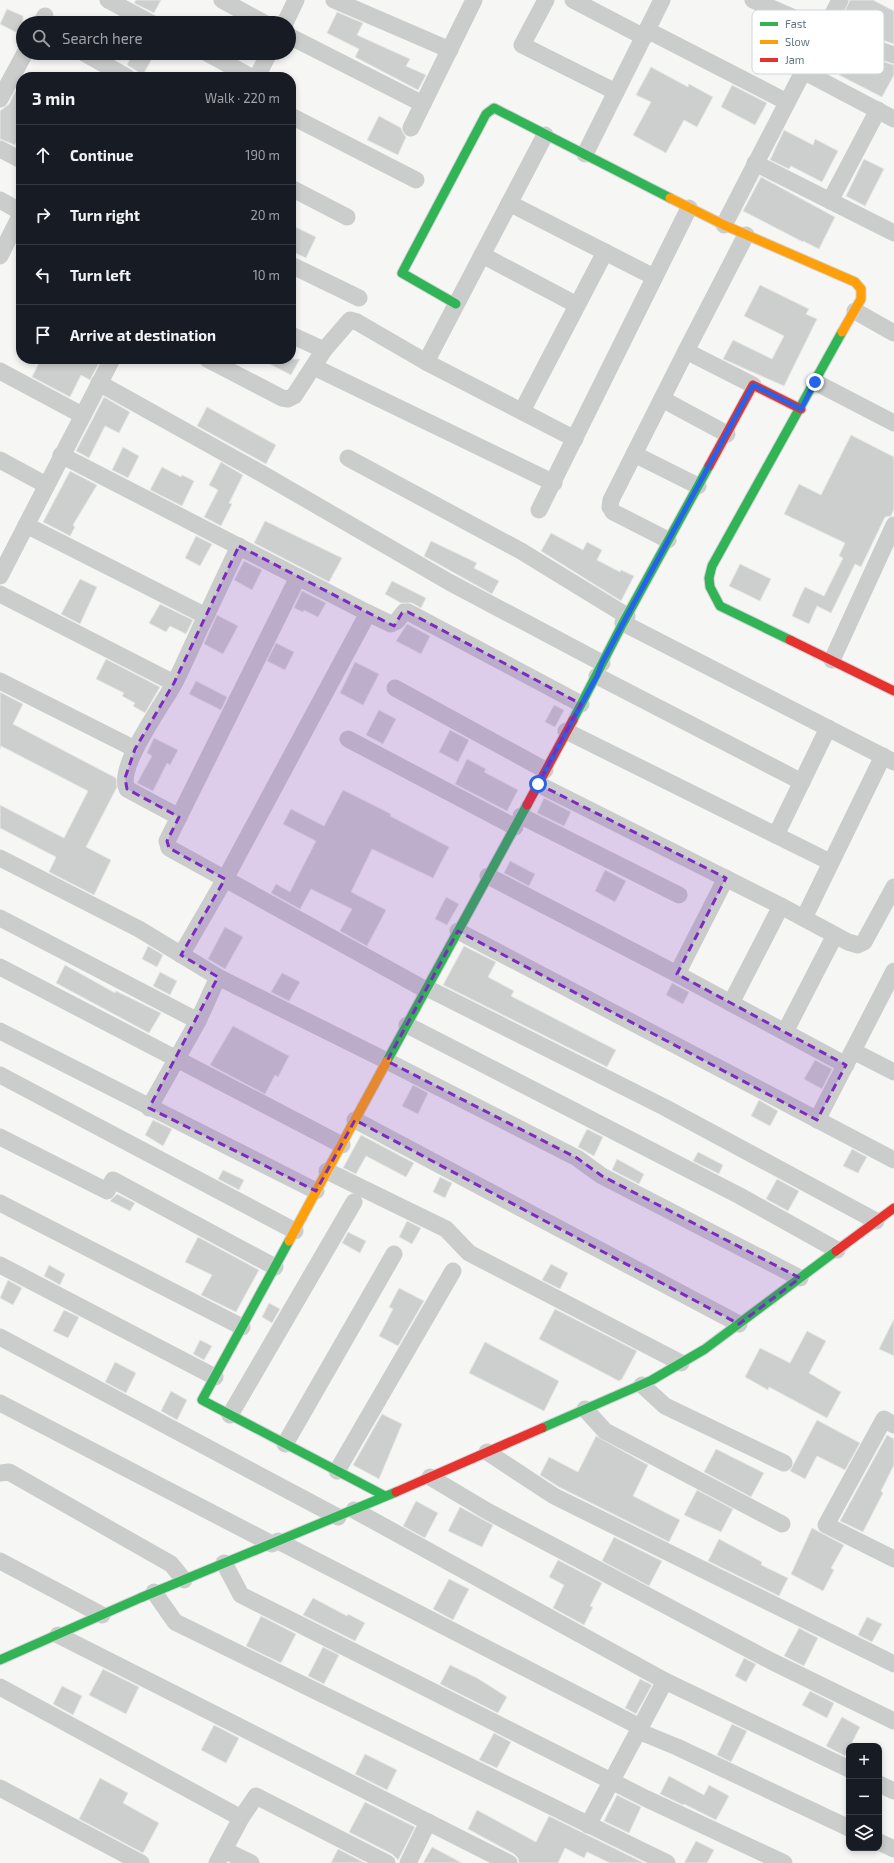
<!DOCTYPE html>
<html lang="en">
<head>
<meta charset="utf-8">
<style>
  body { margin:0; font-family:"Exo 2",sans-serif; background:#242831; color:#f1f3f6 }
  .controls { position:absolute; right:12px; bottom:12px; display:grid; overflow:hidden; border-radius:8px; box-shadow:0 2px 6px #0003 }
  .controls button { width:36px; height:36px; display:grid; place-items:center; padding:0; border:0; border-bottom:1px solid #363941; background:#171b24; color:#f1f3f6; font:20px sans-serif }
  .stop { position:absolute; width:12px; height:12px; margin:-9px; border:3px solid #2563eb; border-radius:50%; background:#fff }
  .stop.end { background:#2563eb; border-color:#fff; box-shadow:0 1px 4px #0008 }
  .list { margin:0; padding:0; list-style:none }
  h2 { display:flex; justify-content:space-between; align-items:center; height:52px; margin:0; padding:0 16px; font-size:17px }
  h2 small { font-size:13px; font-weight:400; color:#9ea1a6 }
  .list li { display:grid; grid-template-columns:26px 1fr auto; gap:12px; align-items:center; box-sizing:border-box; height:60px; padding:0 16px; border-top:1px solid #363941 }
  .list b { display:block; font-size:15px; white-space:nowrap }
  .list em { font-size:13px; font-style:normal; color:#9ea1a6 }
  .icon { flex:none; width:22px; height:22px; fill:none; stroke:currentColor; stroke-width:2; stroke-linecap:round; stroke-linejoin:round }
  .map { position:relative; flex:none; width:894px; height:1863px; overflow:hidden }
  .search { position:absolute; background:#171b24; box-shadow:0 2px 6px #0003; left:16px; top:16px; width:280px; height:44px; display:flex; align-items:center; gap:10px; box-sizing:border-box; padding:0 14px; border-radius:22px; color:#9ea1a6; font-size:15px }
  .panel { position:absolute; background:#171b24; box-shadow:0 2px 6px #0003; left:16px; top:72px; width:280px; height:292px; border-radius:16px }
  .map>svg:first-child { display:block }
  .building { fill:#cdcfcf; stroke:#e6e6e4 }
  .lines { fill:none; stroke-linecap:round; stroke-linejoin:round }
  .fast-casing { stroke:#d2d3d3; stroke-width:11 }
  .slow-casing { stroke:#d2d3d3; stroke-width:11 }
  .jam-casing { stroke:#d2d3d3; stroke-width:11 }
  .street { stroke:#cbcccc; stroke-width:17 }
  .fast { stroke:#30b455; stroke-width:9 }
  .slow { stroke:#ff9f0a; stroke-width:9 }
  .jam { stroke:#e5322d; stroke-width:9 }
  .route { stroke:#2563eb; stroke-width:5 }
  .marked { fill:#7b2cbf; fill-opacity:0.2; stroke:#7b2cbf; stroke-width:3; stroke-dasharray:8 5; stroke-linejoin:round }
  .key { fill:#fff; stroke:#d0d6d9; stroke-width:1 }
  .key-label { font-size:11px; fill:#62767f }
</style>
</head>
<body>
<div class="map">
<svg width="894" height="1863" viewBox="0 0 894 1863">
  <rect width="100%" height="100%" fill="#f6f6f5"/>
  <!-- building -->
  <g class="building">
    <path d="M136 0H161L154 13 134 3Z"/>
    <path d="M850 0H873L894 11V44L838 25Z"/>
    <path d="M7 9 23 16V36L0 24Z"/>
    <path d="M337 12 363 23 357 35 410 59 406 66 426 75 418 90 355 57 359 49 327 33Z"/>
    <path d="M852 51 894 65V75L882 97 839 75Z"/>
    <path d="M133 53H155L143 75 127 65Z"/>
    <path d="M651 67 688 87 689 84 713 97 697 127 684 120 666 153 633 135 651 102 636 95Z"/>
    <path d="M732 85 767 103 755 125 721 107Z"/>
    <path d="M18 86 21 87V133L15 145 0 139V111L9 104Z"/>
    <path d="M379 116 401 128 403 133 406 137 398 155 367 140Z"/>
    <path d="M784 130 813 145 815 139 838 151 822 182 791 166 789 169 770 160Z"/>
    <path d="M864 159 884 169 865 206 846 196Z"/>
    <path d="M761 177 835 217 819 249 803 241V242L743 211Z"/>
    <path d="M291 225 316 237 306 258 291 251Z"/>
    <path d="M760 285 809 309 806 314 817 319 784 386 723 359 733 340 772 359 784 336 744 316Z"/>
    <path d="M41 359H101L90 380 81 375 70 397 32 377Z"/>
    <path d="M260 359H300L291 375Z"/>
    <path d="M104 397 130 412 119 433 105 426 89 458 76 451Z"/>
    <path d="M207 407 276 445 266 464 197 426Z"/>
    <path d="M851 435 894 457V509L891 516 885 517 861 567 855 564 831 613 817 606 809 624 792 616 800 597 805 587 824 596 843 558 839 556 845 543 784 514 799 484 821 495Z"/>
    <path d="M123 447 139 456 128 478 112 470Z"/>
    <path d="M221 462 243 475 229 503 232 504 221 526 204 517 218 490 209 485Z"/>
    <path d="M162 467 181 477 182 475 194 481 182 506 150 490Z"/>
    <path d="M70 471 97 485 73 525 75 527 70 536 43 522Z"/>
    <path d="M265 521 342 558 329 582 254 543Z"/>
    <path d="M551 533 583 550 587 542 602 550 597 560 620 572 621 570 634 576 621 601 541 551Z"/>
    <path d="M196 536 212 544 200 566 185 558Z"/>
    <path d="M431 541 477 563 474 568 499 581 492 594 424 556Z"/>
    <path d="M244 561 262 570 252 590 234 580Z"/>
    <path d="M740 564 771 579 760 601 729 586Z"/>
    <path d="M80 579 97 587 80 624 61 614Z"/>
    <path d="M392 581 426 598 421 608 412 603H401L385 594Z"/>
    <path d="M302 591 326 603 318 617 304 610 303 612 294 608Z"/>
    <path d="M160 604 193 620 186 634 170 626 166 632 149 623Z"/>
    <path d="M217 615 238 626 223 654 204 644Z"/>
    <path d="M407 624 430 636 421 654 396 641Z"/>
    <path d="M276 643 294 652 285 670 267 661Z"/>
    <path d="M106 659 160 687 145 713 133 706 135 703 122 696 124 693 96 679Z"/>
    <path d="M355 662 379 674 363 705 340 693Z"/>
    <path d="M196 681 227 697 221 710 189 694Z"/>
    <path d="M0 692 23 704 13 724 116 778 117 787 86 847 111 860 94 895 49 872 56 857 0 828V805L64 838 88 791 1 746 0 749Z"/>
    <path d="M554 705 564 710 555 727 545 722Z"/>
    <path d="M379 710 396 719 383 744 366 735Z"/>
    <path d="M450 730 469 740 458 762 439 752Z"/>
    <path d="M154 738 178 750 170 765 167 763 153 791 137 783 152 756 147 753Z"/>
    <path d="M467 759 486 769 484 772 518 790 507 811 455 784Z"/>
    <path d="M343 790 391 814 390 816 449 847 433 878 372 849 351 892 386 910 367 946 340 931 352 909 311 889 300 909 271 893 276 884 290 892 316 841 283 824 291 809 324 826Z"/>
    <path d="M544 798 571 812 564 826 537 813Z"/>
    <path d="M510 861 535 874 529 886 504 873Z"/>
    <path d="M605 870 626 881 615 902 595 891Z"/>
    <path d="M446 897 459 904 447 925 435 919Z"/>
    <path d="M225 927 243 937 225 969 208 959Z"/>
    <path d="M148 946 163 955 157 967 142 959Z"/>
    <path d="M464 946 496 962 488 977 514 991 511 996 616 1050 607 1067 443 985Z"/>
    <path d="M65 965 115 993 116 991 161 1013 149 1033 56 983Z"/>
    <path d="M160 972 177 981 170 995 153 986Z"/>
    <path d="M282 973 300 982 289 1001 271 992Z"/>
    <path d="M672 983 689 992 683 1004 666 995Z"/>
    <path d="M233 1026 289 1056 278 1077 275 1075 265 1094 210 1065Z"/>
    <path d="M815 1060 832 1069 822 1089 804 1079Z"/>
    <path d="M413 1085 428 1093 418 1114 402 1106Z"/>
    <path d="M759 1100 778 1111 770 1126 751 1116Z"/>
    <path d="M153 1120 172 1129 163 1146 145 1135Z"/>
    <path d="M587 1129 603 1137 594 1156 578 1147Z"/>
    <path d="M361 1135 414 1163 406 1177 366 1156 356 1174 343 1168Z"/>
    <path d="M852 1149 867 1157 858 1173 843 1166Z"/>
    <path d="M698 1152 723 1165 719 1174 693 1161Z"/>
    <path d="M617 1159 644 1174 639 1184 612 1170Z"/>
    <path d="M223 1170 244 1180 239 1190 218 1179Z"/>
    <path d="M440 1177 452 1183 445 1198 433 1192Z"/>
    <path d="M777 1179 799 1191 788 1211 766 1199Z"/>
    <path d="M117 1194 135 1203 130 1211 110 1201Z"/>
    <path d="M407 1221 421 1228 412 1244 399 1237Z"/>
    <path d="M348 1232 366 1241 360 1253 342 1243Z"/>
    <path d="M198 1237 259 1270 236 1312 201 1295 212 1275 185 1262Z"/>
    <path d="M551 1264 568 1273 560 1289 542 1280Z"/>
    <path d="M49 1265 65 1274 60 1285 44 1276Z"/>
    <path d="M8 1280 22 1288 13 1305 0 1298Z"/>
    <path d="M399 1288 424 1301 398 1346 379 1336 393 1309 389 1307Z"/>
    <path d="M269 1303 280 1309 272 1323 262 1317Z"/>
    <path d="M555 1309 637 1351 622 1379 619 1381 539 1339Z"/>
    <path d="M64 1310 79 1317 68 1338 53 1331Z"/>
    <path d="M894 1319V1356L879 1349Z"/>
    <path d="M807 1331 826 1341 809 1373 841 1392 827 1418 769 1387 768 1390 745 1377 760 1348 790 1363Z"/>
    <path d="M200 1340 212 1346 204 1360 193 1354Z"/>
    <path d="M485 1342 559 1381 544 1411 469 1373Z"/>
    <path d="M115 1362 136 1373 126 1393 105 1382Z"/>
    <path d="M171 1391 187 1400 177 1420 161 1411Z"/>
    <path d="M382 1414 402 1424 379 1479 353 1465Z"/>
    <path d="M817 1420 860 1443 845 1470 817 1456 805 1479 790 1471Z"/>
    <path d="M887 1435 894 1439V1465L881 1491 883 1493 863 1532 840 1521Z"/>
    <path d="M596 1436 648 1465 633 1496 680 1520 669 1542 559 1487 540 1475 549 1457 578 1472Z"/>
    <path d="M716 1449 764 1473 751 1497 704 1472Z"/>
    <path d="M697 1490 733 1509 721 1532 684 1515Z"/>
    <path d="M416 1501 438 1513 425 1538 403 1526Z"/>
    <path d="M460 1507 493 1525 482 1547 448 1531Z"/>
    <path d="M812 1528 844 1545 831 1568 834 1570 823 1591 791 1574Z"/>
    <path d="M614 1537 662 1561 649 1586 602 1561Z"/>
    <path d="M719 1539 762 1562 761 1565 788 1578 779 1596 708 1561Z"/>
    <path d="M558 1560 602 1583 590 1606 593 1607 584 1625 553 1608 564 1585 549 1577Z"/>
    <path d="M449 1579 469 1589 453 1620 433 1609Z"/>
    <path d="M313 1598 347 1616 348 1614 365 1623 355 1641 303 1615Z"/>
    <path d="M261 1616 296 1634 281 1663 246 1646Z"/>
    <path d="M867 1617 882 1624 872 1642 858 1635Z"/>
    <path d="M799 1628 818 1638 804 1666 784 1656Z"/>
    <path d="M323 1647 339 1655 324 1684 308 1676Z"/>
    <path d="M744 1658 756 1664 746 1682 735 1676Z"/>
    <path d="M450 1665 477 1678 507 1697 498 1713 440 1684Z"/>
    <path d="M103 1669 139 1687 126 1714 89 1695Z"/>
    <path d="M640 1679 652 1685 636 1714 625 1708Z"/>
    <path d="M62 1686 82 1696 73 1715 53 1704Z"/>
    <path d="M810 1691 834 1703 827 1718 802 1705Z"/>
    <path d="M842 1717 860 1727 845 1756 826 1746Z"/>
    <path d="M732 1724 747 1731 731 1762 717 1755Z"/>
    <path d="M214 1725 239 1738 226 1763 201 1750Z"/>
    <path d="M494 1733 511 1742 497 1768 479 1760Z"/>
    <path d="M365 1754 397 1770 387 1790 355 1774Z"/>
    <path d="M669 1776 704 1795 709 1785 729 1796 716 1820 684 1804 683 1805 660 1794Z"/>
    <path d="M100 1778 128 1793 123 1803 159 1823 143 1853 79 1819Z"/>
    <path d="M617 1795 641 1807 629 1833 604 1821Z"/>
    <path d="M365 1802 415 1827 398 1860 392 1854 349 1832Z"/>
    <path d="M477 1810 536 1842 549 1816 644 1863H610L587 1852 584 1858 565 1848 558 1863H519L518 1858 514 1854 468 1829Z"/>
    <path d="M696 1841 714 1850 707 1863H684Z"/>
    <path d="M432 1847 462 1863H423Z"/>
    <path d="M338 1849 365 1863H331Z"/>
  </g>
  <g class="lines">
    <defs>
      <g id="fast">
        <path d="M456 304 402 273 486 114 494 108 670 198"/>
        <path d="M790 640 720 606 710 587 709 578 712 566 842 332"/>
        <path d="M573 720 623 623 709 466"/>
        <path d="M387 1061 527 805"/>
        <path d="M289 1241 202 1400 385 1496"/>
        <path d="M542 1428 652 1380 705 1349 836 1251"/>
        <path d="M0 1660 140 1598 396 1492"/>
      </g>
      <g id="slow">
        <path d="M670 198 724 225 855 282 861 289V299L842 332"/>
        <path d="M289 1241 387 1061"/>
      </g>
      <g id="jam">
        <path d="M709 466 753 385 801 409"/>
        <path d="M790 640 894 691"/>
        <path d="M527 805 573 720"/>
        <path d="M836 1251 894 1208"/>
        <path d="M396 1492 542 1428"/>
      </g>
    </defs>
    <!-- fast casing -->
    <use href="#fast" class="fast-casing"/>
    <!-- slow casing -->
    <use href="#slow" class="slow-casing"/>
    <!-- jam casing -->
    <use href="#jam" class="jam-casing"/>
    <!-- street -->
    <g class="street">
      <path d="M108 0 151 23"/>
      <path d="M222 0 264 23"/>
      <path d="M334 0 450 50"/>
      <path d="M546 0 522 45 616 92"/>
      <path d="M573 0 644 37"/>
      <path d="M753 0 824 31 894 55"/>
      <path d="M41 23 45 16"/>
      <path d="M285 23 296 0"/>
      <path d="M647 30 787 102"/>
      <path d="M289 36 423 104"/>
      <path d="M84 53 127 77"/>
      <path d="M207 53 251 77"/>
      <path d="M803 71 894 119"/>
      <path d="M257 77 269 53"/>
      <path d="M0 99 25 53"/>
      <path d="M291 116 416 180"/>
      <path d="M411 128 474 0"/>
      <path d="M0 149 21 160"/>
      <path d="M585 154 662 0"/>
      <path d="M755 163 894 233"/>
      <path d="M291 188 347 217"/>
      <path d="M0 200 21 212"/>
      <path d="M830 201 878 110"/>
      <path d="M509 203 654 277"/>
      <path d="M724 225 840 0"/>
      <path d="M746 235 686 351 753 385"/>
      <path d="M482 255 577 305"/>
      <path d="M0 256 21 214"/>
      <path d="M291 265 359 298"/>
      <path d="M855 311 894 333"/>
      <path d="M291 335 324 350"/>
      <path d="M207 359 282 398 288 399 294 396 324 350 350 320 357 322 426 362 575 439"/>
      <path d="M426 362 545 135"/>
      <path d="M314 367 554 483"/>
      <path d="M0 371 82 415"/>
      <path d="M815 382 894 423"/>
      <path d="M99 383 266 476 449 582 602 663"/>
      <path d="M662 399 727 434"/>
      <path d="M522 411 605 252"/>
      <path d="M634 454 698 486"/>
      <path d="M61 455 368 613 225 879 181 955"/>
      <path d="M348 458 521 551 627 616"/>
      <path d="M0 460 46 485"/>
      <path d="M539 510 689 208"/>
      <path d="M26 525 206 616C195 638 186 661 175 682 163 705 116 767 127 789L179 817"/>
      <path d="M668 540 613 512 610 507 611 500 686 351"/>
      <path d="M0 576 112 359"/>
      <path d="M298 577 167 841 169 848 426 990"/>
      <path d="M0 594 174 683"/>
      <path d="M368 613 391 624 397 621 404 612H408L581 704"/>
      <path d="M206 616 239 546"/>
      <path d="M623 623 894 762"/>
      <path d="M832 660 894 525"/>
      <path d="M597 676 802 782"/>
      <path d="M0 681 135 749"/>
      <path d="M395 688 545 770"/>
      <path d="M566 731 830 862"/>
      <path d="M348 739 515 827"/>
      <path d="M538 784 781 906 848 942 858 945 864 942 894 887"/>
      <path d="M521 816 679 895"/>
      <path d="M776 835 828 728"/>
      <path d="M0 858 139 929 218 977 387 1061 577 1158 602 1176 800 1278"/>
      <path d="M488 876 677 974 846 1065"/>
      <path d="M0 918 198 1021"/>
      <path d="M804 918 883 756"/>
      <path d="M458 931 894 1160"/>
      <path d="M0 967 342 1145"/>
      <path d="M677 974 726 878"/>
      <path d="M427 988 664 1107 876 1221"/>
      <path d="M731 1003 781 906"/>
      <path d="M407 1025 740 1196 837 1250"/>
      <path d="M0 1031 316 1191"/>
      <path d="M785 1032 835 935"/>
      <path d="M853 1051 894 1072"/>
      <path d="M0 1075 295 1231"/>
      <path d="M149 1108 198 1021 218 977"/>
      <path d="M355 1120 739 1324"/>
      <path d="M817 1120 894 971"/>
      <path d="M0 1137 107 1191 113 1180 275 1267"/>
      <path d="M327 1171 446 1229 469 1253 681 1363"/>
      <path d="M0 1203 242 1327"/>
      <path d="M0 1265 215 1377"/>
      <path d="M0 1337 338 1517"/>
      <path d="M642 1385 665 1406 784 1463"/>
      <path d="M0 1403 272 1544"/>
      <path d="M585 1409 605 1431 782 1524"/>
      <path d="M230 1415 354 1202"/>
      <path d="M894 1425 884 1419 826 1525 894 1559"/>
      <path d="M285 1444 394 1254"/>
      <path d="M487 1452 554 1496 894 1664"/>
      <path d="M337 1471 453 1271"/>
      <path d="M0 1473 9 1472 171 1564 184 1580"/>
      <path d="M430 1477 487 1511 771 1661 894 1721"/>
      <path d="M354 1510 665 1681 849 1769"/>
      <path d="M278 1541 640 1727"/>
      <path d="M0 1561 102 1615"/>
      <path d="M224 1563 241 1595 647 1799 784 1863"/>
      <path d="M154 1592 175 1622 667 1863"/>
      <path d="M58 1635 509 1863"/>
      <path d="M0 1687 241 1818"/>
      <path d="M638 1731 677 1747 849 1828"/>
      <path d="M879 1784 894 1791"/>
      <path d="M0 1788 141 1863"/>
      <path d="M588 1825 665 1681"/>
      <path d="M879 1842 894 1849"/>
      <path d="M224 1850 251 1863"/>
      <path d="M217 1863 241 1818 256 1796 387 1863"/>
      <path d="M408 1863 428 1822"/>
    </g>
    <!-- fast -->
    <use href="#fast" class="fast"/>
    <!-- slow -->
    <use href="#slow" class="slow"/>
    <!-- jam -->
    <use href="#jam" class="jam"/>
  </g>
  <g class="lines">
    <!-- route -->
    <path class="route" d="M538 784 597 676 602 663 627 616 753 385 801 409 815 382"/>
  </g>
  <!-- marked area -->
  <path class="marked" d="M239 546 394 626 402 613 408 612 581 704 538 784 726 878 677 974 846 1065 817 1120 458 931 387 1061 577 1158 602 1176 800 1278 739 1324 355 1120 316 1191 149 1108 218 977 181 955 225 879 169 848 167 841 179 817 127 789 125 778 135 749 174 683Z"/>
  <!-- legend -->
  <rect x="752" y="10" width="132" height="64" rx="6" class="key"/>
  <rect x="760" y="22" width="18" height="4" fill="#30b455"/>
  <rect x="760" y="40" width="18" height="4" fill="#ff9f0a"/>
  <rect x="760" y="58" width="18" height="4" fill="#e5322d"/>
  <g class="key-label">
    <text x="785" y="28">Fast</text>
    <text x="785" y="46">Slow</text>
    <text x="785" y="64">Jam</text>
  </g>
</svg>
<div class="controls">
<button>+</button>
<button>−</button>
<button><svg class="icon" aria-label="layers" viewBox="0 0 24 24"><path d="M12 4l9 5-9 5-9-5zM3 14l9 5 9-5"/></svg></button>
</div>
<div class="stop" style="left:538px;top:784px"></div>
<div class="stop end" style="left:815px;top:382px"></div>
<div class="search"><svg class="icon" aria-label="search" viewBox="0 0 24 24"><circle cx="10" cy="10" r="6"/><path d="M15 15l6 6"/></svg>Search here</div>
<section class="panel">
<h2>3 min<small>Walk · 220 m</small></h2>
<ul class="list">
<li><svg class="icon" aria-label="ahead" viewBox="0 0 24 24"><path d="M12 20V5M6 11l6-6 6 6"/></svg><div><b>Continue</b></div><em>190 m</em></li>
<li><svg class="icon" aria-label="right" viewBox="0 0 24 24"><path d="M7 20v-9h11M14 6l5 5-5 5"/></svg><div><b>Turn right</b></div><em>20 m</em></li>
<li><svg class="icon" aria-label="left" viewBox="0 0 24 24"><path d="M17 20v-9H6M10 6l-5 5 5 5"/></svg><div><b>Turn left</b></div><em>10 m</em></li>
<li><svg class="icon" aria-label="arrive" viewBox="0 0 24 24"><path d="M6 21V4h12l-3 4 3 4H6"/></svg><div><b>Arrive at destination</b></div></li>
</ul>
</section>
</div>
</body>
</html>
